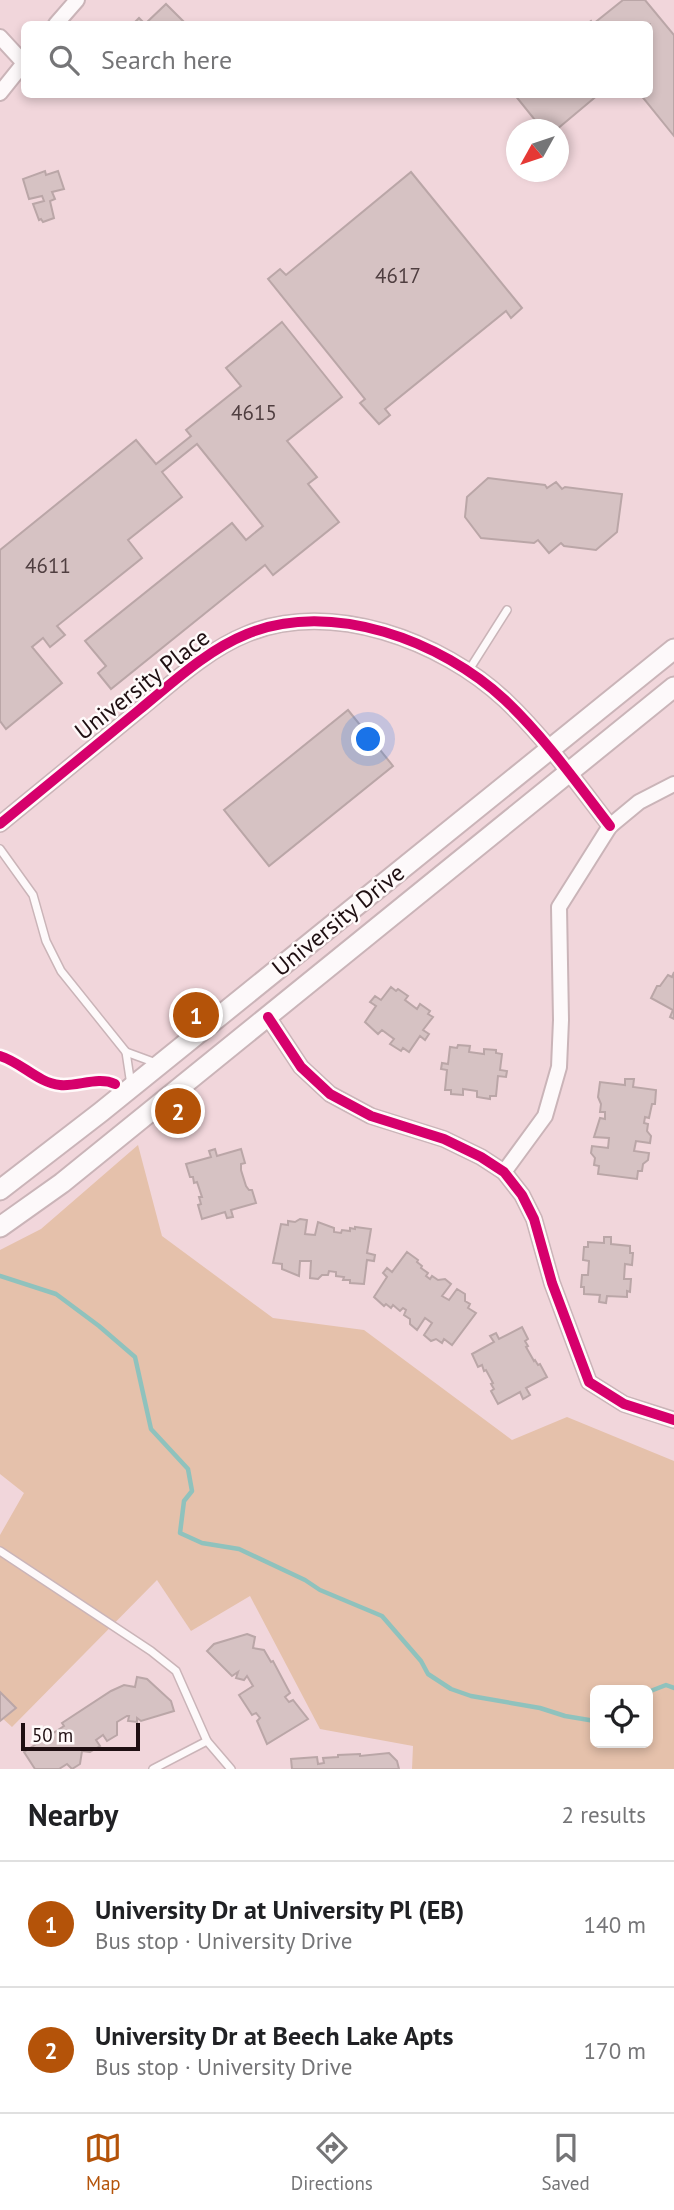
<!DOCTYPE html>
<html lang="en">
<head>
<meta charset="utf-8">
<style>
  body { margin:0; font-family:"PT Sans",sans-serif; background:#f2f2f2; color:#202124 }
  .controls { position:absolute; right:21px; bottom:21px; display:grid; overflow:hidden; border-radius:10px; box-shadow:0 4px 10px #0003 }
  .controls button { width:63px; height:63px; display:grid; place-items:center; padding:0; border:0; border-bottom:2px solid #e0e0e0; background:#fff; color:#202124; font:35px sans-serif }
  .compass { position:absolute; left:506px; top:119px; width:63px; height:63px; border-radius:50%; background:#fff; box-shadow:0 4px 10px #0003; rotate:230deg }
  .scale { position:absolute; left:21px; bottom:18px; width:119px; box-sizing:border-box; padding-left:7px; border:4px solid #1f0f12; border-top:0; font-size:19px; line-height:24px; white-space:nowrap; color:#1f0f12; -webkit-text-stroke:5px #fffafa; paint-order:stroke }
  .you { position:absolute; left:369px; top:740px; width:24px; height:24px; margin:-18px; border:5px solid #fff; border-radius:50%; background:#1a73e8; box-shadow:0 0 0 10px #1a73e833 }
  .badge { display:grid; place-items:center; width:46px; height:46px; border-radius:50%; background:#b45309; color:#fff; font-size:23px; font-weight:700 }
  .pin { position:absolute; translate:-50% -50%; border:4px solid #fff; box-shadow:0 2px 7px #0006 }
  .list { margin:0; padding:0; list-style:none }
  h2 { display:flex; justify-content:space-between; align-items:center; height:91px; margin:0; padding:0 28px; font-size:30px }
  h2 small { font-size:23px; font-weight:400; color:#757577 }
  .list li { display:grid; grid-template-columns:46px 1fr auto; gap:21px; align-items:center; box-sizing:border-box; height:126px; padding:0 28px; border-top:2px solid #e0e0e0 }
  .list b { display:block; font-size:26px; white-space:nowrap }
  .list p { margin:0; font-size:23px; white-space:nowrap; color:#757577 }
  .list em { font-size:23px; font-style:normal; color:#757577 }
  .icon { flex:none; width:38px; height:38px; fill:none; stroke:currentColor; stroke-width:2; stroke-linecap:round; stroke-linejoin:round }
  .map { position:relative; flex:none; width:674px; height:1769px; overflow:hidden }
  .search { position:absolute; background:#fff; box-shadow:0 4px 10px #0003; left:21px; right:21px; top:21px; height:77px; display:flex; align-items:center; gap:18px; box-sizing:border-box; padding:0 24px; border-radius:10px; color:#757577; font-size:26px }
  .sheet { height:343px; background:#fff }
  nav { display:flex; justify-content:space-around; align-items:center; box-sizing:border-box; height:98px; border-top:2px solid #e0e0e0; background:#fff; font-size:19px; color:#757577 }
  nav a { display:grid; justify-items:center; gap:4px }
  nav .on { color:#b45309 }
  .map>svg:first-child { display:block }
  .green { fill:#e5c1ab; fill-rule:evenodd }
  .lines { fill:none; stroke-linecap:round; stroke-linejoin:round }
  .stream { stroke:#8fc2bd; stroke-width:4.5 }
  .building { fill:#d6c2c3; stroke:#baa6a7; stroke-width:2 }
  .service-casing { stroke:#cab4b8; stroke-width:10 }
  .minor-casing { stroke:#cab4b8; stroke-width:18 }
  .secondary-casing { stroke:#cab4b8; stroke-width:23 }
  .service { stroke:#fdf9fa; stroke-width:7 }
  .minor { stroke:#fdf9fa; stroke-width:14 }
  .secondary { stroke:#fdf9fa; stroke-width:19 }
  .cycleway-casing { stroke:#fffafa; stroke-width:15 }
  .cycleway { stroke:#d6006c; stroke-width:10 }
  .labels { text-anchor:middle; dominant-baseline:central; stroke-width:5; stroke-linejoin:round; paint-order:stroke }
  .number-label { font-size:21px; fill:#4f3e40 }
  .street-label { font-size:24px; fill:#1f0f12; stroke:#fffafa }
</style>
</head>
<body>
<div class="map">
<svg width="674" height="1769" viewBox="0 0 674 1769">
  <rect width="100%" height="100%" fill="#f1d6db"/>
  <!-- green -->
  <path class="green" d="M138 1145 162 1236 273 1318 364 1330 512 1440 567 1417 674 1461V1769H412L413 1746 320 1729 250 1596 191 1631 157 1580 12 1727 0 1716V1535L24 1493 0 1474V1250L41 1229ZM595 1690H648V1743H595Z"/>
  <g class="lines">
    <!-- stream -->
    <g class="stream">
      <path d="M0 1276 56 1294 99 1326 135 1357 151 1429 188 1469 192 1491 184 1501 180 1533 202 1543 239 1549 305 1580 320 1590 382 1616 421 1661 428 1674 451 1689 471 1696 540 1708 565 1716 595 1721"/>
      <path d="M648 1692 666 1685 674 1688"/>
    </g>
  </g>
  <!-- building -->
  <g class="building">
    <path d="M623 0H645L674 35V136L640 94H650V24H587L591 21 593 24Z"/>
    <path d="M166 4 183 21 179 24H133L139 18 145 24Z"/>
    <path d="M514 94H599L556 130H543Z"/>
    <path d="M45 171 46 175 58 171 64 189 52 192 55 199 50 201 54 218 43 222 41 219 39 220 33 204 44 201 42 196 29 199 23 179Z"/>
    <path d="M411 172 522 308 511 318 506 311 385 409 390 415 379 424 360 403 365 399 268 279 280 269 286 275Z"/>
    <path d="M282 322 342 397 287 441 317 477 308 484 339 522 273 575 265 565 111 689 98 673 106 666 85 641 232 523 246 540 263 526 197 444 162 472 182 497 128 540 142 558 57 626 65 635 50 647 43 638 32 647 62 683 6 729 0 721V550L136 440 156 464 191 436 186 430 241 386 226 368Z"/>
    <path d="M488 478 545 485 547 488 556 482 562 489 565 487 622 494 617 532 596 550 564 546 561 543 549 553 538 540 534 543 481 538 465 517 467 497Z"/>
    <path d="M348 710 393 766 269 866 224 810Z"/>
    <path d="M674 972V1019L670 1017 673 1010 651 998 657 986H660L668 975 672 977Z"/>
    <path d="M391 987 396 991 398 989 408 996 405 1000 417 1009 420 1004 430 1011 428 1014 433 1017 423 1030 429 1034 425 1040 420 1036 409 1052 403 1048 401 1051 390 1044 394 1039 382 1030 378 1034 365 1022 376 1006 370 1002 375 996 381 1000Z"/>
    <path d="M458 1045 470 1046 469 1052 484 1054V1049L496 1050V1053L502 1054 500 1070 507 1071 506 1077 498 1076 496 1096H490V1099L477 1097V1091L463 1089V1095L451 1094V1090H445L447 1070 441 1069 442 1063 448 1064 450 1047 457 1048Z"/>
    <path d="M625 1079H634L633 1087 656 1090 655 1104H652L649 1118 645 1117 644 1123 648 1124 647 1131 651 1136 650 1143 636 1141 634 1151 649 1153 648 1160 643 1164 642 1171H638L637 1179 598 1174 599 1166 594 1165 595 1158 591 1153 592 1146 608 1148 609 1138 594 1137 600 1118 605 1119V1112H600L601 1104 598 1097 600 1082 625 1085Z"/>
    <path d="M215 1149 217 1156 241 1149 245 1163 241 1164V1170L246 1186 249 1190H252L256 1203 231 1210 233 1217 227 1218 225 1212 202 1219 198 1205 201 1204 199 1197H202L197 1182 194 1183 193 1177H190L186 1164 211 1157 209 1151Z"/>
    <path d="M300 1219 307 1220 305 1234 315 1235 318 1222 334 1228V1232L341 1233 342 1230 350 1231V1228L355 1229V1227L371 1229 367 1253 375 1255 374 1261 367 1260 364 1284 350 1283V1280H343L344 1277 336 1276V1272L329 1271 328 1275H322L318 1279 310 1278 311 1261H300L299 1276 282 1269V1264L273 1263 281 1224 288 1225V1221L295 1222Z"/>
    <path d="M604 1237H611V1244L630 1246V1253H633L632 1265 625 1264 624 1279H631L630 1292 627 1291V1297L607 1296 606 1303 599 1302 600 1295 584 1294V1287H581L582 1275H588L589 1261 583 1260 584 1247H588V1242L604 1243Z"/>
    <path d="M407 1252 418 1260 417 1262 422 1266 421 1268 428 1273 426 1276 430 1279 432 1276 438 1280 445 1279 451 1284 442 1296 449 1300 457 1289 465 1294V1301L470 1304 468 1308 476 1313 452 1345 444 1339 442 1343 436 1339 431 1341 424 1335 432 1323 425 1318 417 1330 410 1324V1319L404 1315 406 1310 403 1308 400 1311 393 1305 391 1308 386 1304 384 1306 374 1297 387 1277 383 1273 387 1268 392 1272Z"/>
    <path d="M522 1327 528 1339 525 1341 528 1346 526 1347 534 1361 535 1360 538 1365 540 1364 547 1377 526 1388 530 1395 523 1399 520 1392 498 1404 491 1391 494 1389 491 1384 493 1383 486 1370 484 1371 482 1365 478 1367 472 1354 494 1342 490 1336 496 1333 499 1339Z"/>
    <path d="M247 1634 255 1637 253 1648 264 1650 271 1662 273 1661 290 1693 285 1697 289 1702 293 1700 308 1719 267 1744 257 1721 260 1718 256 1713 252 1715 239 1695 253 1686 247 1676 244 1680 236 1678 238 1672 232 1676 207 1651 214 1644Z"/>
    <path d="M137 1677 147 1679 171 1701 174 1711 141 1721 137 1718V1722L128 1721 129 1716H127L117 1722V1735L107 1741 103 1735 96 1740 100 1746 90 1752 82 1751 80 1764 72 1769 67 1764 59 1769H35L24 1752 64 1726 62 1723 111 1691 124 1685 135 1687Z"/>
    <path d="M0 1692 16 1708 0 1721Z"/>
    <path d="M389 1753 397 1761 399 1769H292L291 1759 317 1757 318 1764 324 1763 323 1758 338 1757V1755L360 1754V1756Z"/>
  </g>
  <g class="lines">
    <defs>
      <g id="service">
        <path d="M469 670 507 610"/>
        <path d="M0 849 33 895 46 941 61 971 126 1052 131 1085"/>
        <path d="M126 1052 156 1063"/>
        <path d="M0 1551 151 1651 176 1671 207 1741"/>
        <path d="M153 1769 207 1741 231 1769"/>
      </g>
      <g id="minor">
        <path d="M56 24 77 0"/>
        <path d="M0 37 24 63"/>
        <path d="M0 93 24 63"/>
        <path d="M0 824C46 786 93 748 139 710 172 683 207 650 247 634 331 599 442 641 505 700 545 738 577 783 610 826"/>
        <path d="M268 1017 301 1067 330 1094 371 1116 444 1139 481 1157 504 1172 522 1195 534 1219 552 1283 589 1382 624 1404 674 1420"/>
        <path d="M504 1172 545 1116 559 1067 561 1020 559 907 610 826 639 802 674 784"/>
      </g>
      <g id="secondary">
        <path d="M0 1190 101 1112 674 649"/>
        <path d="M0 1227 62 1183 674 687"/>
      </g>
    </defs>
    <!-- service casing -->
    <use href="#service" class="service-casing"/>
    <!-- minor casing -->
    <use href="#minor" class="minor-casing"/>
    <!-- secondary casing -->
    <use href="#secondary" class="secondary-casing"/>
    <!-- service -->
    <use href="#service" class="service"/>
    <!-- minor -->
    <use href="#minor" class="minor"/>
    <!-- secondary -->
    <use href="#secondary" class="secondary"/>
    <defs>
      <g id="cycleway">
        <path d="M0 824C46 786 93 748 139 710 172 683 207 650 247 634 331 599 442 641 505 700 545 738 577 783 610 826"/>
        <path d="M268 1017 301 1067 330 1094 371 1116 444 1139 481 1157 504 1172 522 1195 534 1219 552 1283 589 1382 624 1404 674 1420"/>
        <path d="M0 1056C21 1062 38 1083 60 1085 77 1087 98 1076 115 1084"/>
      </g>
    </defs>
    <!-- cycleway casing -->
    <use href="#cycleway" class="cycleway-casing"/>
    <!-- cycleway -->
    <use href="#cycleway" class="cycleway"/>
  </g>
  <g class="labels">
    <!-- number labels -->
    <g class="number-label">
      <text x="398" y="275">4617</text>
      <text x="254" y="412">4615</text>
      <text x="48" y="565">4611</text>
    </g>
    <!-- street labels -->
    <g class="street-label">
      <text transform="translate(142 684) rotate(-38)">University Place</text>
      <text transform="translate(338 920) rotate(-39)">University Drive</text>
    </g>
  </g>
</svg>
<div class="controls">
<button><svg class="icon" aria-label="locate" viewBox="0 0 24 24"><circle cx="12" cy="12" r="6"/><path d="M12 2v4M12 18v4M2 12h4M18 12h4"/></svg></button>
</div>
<svg class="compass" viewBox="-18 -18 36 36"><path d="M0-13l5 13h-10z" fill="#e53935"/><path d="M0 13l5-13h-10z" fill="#757577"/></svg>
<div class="scale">50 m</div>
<div class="you"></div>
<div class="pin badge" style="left:196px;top:1015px">1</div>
<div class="pin badge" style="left:178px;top:1111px">2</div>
<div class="search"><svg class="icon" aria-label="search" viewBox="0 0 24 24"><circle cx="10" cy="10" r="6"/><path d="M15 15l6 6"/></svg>Search here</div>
</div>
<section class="sheet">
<h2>Nearby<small>2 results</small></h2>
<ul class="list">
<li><span class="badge">1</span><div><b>University Dr at University Pl (EB)</b><p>Bus stop · University Drive</p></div><em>140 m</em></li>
<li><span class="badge">2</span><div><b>University Dr at Beech Lake Apts</b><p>Bus stop · University Drive</p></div><em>170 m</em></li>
</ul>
</section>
<nav>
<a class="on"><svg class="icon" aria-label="map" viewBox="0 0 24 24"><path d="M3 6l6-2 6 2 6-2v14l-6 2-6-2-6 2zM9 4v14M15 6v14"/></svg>Map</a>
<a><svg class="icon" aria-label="directions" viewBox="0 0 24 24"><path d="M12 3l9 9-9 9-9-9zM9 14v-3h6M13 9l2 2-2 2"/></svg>Directions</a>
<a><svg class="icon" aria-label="saved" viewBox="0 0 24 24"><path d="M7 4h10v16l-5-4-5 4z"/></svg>Saved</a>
</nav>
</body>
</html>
